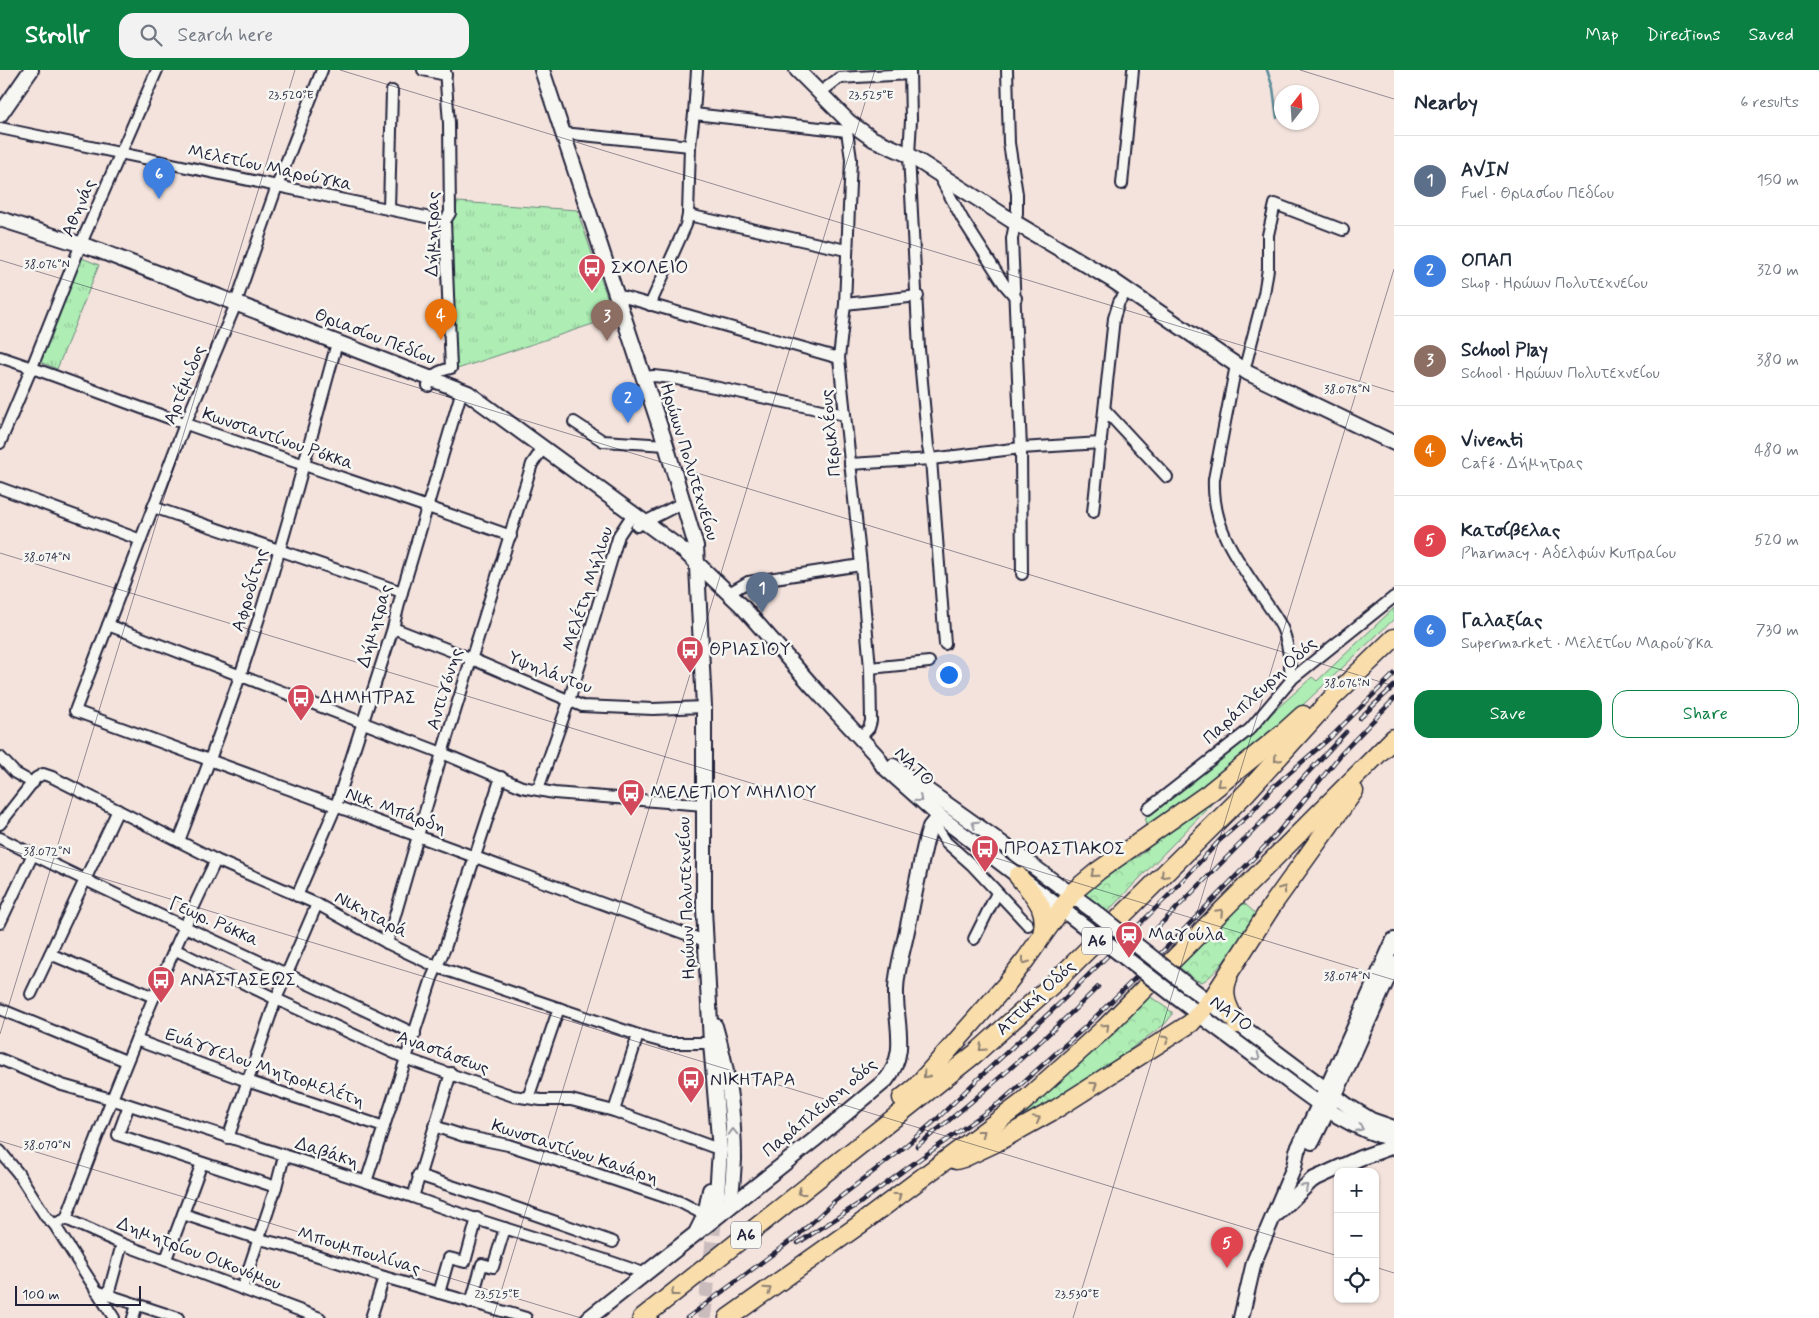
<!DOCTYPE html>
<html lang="en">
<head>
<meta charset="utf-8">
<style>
  body { margin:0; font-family:Mynerve,sans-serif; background:#f2f2f3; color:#1f2937 }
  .controls { position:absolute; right:15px; bottom:15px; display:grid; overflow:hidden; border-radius:10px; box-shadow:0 1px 4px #0004 }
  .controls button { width:45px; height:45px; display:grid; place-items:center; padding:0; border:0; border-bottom:1px solid #e0e1e3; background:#fff; color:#1f2937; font:25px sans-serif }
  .compass { position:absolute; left:1274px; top:15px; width:45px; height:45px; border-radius:50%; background:#fff; box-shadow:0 1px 4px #0004; rotate:17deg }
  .scale { position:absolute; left:15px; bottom:12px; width:126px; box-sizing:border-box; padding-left:5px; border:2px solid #22223b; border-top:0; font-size:14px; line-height:18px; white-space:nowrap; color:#22223b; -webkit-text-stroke:4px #f6f6f2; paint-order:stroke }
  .you { position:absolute; left:948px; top:604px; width:18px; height:18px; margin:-12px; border:4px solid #fff; border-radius:50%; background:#1a73e8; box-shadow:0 0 0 8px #1a73e833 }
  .badge { display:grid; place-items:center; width:32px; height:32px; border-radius:50%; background:#0b8043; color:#fff; font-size:16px; font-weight:700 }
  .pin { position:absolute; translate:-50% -41px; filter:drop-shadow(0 1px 2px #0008) }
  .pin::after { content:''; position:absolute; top:26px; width:18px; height:15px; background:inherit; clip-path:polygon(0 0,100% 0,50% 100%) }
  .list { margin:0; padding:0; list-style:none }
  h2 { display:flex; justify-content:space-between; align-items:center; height:65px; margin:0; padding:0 20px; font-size:21px }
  h2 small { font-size:16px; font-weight:400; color:#747a83 }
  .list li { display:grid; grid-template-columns:32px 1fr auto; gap:15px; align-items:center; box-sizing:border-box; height:90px; padding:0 20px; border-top:1px solid #e0e1e3 }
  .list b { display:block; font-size:19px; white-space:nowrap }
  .list p { margin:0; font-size:16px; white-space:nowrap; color:#747a83 }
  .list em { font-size:16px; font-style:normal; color:#747a83 }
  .actions { display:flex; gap:10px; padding:15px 20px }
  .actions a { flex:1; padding:11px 0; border:1px solid #0b8043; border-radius:15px; text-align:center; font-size:18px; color:#0b8043 }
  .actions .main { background:#0b8043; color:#fff }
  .icon { flex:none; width:28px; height:28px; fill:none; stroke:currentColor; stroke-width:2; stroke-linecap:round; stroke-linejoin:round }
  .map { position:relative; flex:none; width:1394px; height:1248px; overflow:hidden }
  header { display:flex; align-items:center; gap:30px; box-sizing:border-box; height:70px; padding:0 25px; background:#0b8043; color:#fff }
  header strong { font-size:24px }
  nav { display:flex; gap:28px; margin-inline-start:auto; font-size:18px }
  .search { width:350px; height:45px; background:#f2f2f3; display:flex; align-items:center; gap:12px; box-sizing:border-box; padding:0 18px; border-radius:15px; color:#747a83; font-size:19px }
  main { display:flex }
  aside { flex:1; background:#fff }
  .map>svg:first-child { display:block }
  .green { fill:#aeedb4; stroke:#688878 }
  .forest { fill:url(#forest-crowns); stroke:#688878 }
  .park { fill:url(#park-tufts); stroke:#688878 }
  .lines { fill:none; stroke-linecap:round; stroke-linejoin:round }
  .stream { stroke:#5a8b99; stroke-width:2.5 }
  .secondary-tunnel { stroke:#cabcbd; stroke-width:14; stroke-dasharray:14 7; stroke-linecap:butt }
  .street-casing { stroke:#22223b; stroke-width:14 }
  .secondary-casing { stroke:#22223b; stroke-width:18 }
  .highway-casing { stroke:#22223b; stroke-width:21 }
  .street { stroke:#f6f6f2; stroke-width:10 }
  .secondary { stroke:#f6f6f2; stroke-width:14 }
  .highway { stroke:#f9deab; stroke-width:18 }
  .rail-casing { stroke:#22223b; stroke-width:4.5 }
  .rail { stroke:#f6f6f2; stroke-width:2.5; stroke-dasharray:8; stroke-linecap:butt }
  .secondary-bridge-casing { stroke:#22223b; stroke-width:18; stroke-linecap:butt }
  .secondary-bridge { stroke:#f6f6f2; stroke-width:14 }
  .oneway { stroke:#8e8073 }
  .oneway2 { stroke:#9797a0 }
  .ticks { fill:none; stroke:#22223b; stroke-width:1; stroke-opacity:0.45 }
  .labels { text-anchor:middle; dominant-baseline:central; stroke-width:5; stroke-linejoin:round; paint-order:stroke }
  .shield { fill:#f6f6f2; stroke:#626272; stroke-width:1 }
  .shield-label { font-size:16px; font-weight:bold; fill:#22223b }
  .street-label { font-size:18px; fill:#22223b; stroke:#f6f6f2 }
  .poi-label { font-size:18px; fill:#22223b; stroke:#f6f6f2; text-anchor:start }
  .ticks-label { font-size:12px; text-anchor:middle; fill:#22223b; stroke:#f6f6f2; stroke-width:5; stroke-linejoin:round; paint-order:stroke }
</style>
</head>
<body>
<header>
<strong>Strollr</strong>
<div class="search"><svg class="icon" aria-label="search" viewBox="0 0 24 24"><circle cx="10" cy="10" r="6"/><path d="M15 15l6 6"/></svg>Search here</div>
<nav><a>Map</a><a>Directions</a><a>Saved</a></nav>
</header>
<main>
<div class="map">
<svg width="1394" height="1248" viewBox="0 0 1394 1248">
  <defs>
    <pattern id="forest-crowns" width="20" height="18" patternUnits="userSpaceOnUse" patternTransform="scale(1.25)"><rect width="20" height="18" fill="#aeedb4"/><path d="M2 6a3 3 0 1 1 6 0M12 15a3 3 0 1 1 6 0" fill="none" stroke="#95cb9c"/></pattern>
    <pattern id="park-tufts" width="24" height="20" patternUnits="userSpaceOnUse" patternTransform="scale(1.25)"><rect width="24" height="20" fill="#aeedb4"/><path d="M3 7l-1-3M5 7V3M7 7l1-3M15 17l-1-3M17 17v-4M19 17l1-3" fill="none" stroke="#95cb9c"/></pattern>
  </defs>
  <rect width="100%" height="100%" fill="#f4e3dd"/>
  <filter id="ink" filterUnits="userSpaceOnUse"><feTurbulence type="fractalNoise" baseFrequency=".02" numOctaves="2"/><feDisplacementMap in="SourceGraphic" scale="10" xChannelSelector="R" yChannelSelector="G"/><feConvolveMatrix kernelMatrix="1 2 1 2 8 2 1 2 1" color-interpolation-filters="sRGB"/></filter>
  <g filter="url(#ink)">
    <!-- green -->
    <g class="green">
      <path d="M1394 538V549L1289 648 1230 698 1145 758 1146 747 1150 741 1237 675 1312 607 1317 611Z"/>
      <path d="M939 734 1060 823 1057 827 936 738Z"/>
    </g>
    <!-- forest -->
    <g class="forest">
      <path d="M1212 730 1213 732 1208 738 1106 843 1084 825 1085 823 1125 790 1138 787 1158 770Z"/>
      <path d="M1242 834H1245L1256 844C1243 862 1220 903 1202 912L1196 910 1179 897 1237 836Z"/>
      <path d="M1148 925 1172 942V945L1165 954C1117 989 1068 1024 1015 1052L1012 1048Z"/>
    </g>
    <!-- park -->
    <g class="park">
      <path d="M457 132 577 140 614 247 454 300 450 149 456 142Z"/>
      <path d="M82 188 99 195 57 299 40 292Z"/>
    </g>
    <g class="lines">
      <!-- stream -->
      <path class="stream" d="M1267 0 1273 18 1277 48"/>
      <!-- secondary-tunnel -->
      <path class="secondary-tunnel" d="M704 1248 716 1140"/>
      <defs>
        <g id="street">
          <path d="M322 0 277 116 233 241 185 354 75 641 705 871"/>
          <path d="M423 0 446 5"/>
          <path d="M910 0 911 50 909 85 919 279 928 377 931 389 945 574"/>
          <path d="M1007 0 1009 73 1017 124V143L1012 169 1021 378 1022 504"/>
          <path d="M821 22 839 8 910 4"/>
          <path d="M694 44 847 61"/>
          <path d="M849 52 847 61 851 89 845 234 839 288 861 495 870 598 871 651 869 658 860 668"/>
          <path d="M0 58 445 151"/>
          <path d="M563 63 690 76"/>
          <path d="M937 102 963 150 1004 214 1016 228"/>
          <path d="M1122 114 1133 0"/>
          <path d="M389 139 392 21"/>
          <path d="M688 145 846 180"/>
          <path d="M617 225 839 288"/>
          <path d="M845 234 918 226"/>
          <path d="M650 235 686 155 688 145 690 76 694 44 697 0"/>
          <path d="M0 287C64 308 125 333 189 355 296 393 404 428 511 466"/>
          <path d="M1236 295 1214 409C1212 460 1238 490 1265 531 1271 540 1279 550 1283 560 1289 576 1290 594 1291 610"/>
          <path d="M1244 301 1264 224 1268 199V165L1275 134 1343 160"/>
          <path d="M644 307 654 306 672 308 845 345"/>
          <path d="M428 316C433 303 439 301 451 298L445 151 450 143 449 53 445 0"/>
          <path d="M1105 340 1167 407"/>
          <path d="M574 352 603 371 666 375"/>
          <path d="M0 373 32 297 83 169 157 0"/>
          <path d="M850 394 931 389 1021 378 1101 373"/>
          <path d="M0 418 141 470"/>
          <path d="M153 437 402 522"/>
          <path d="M1093 442 1114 248 1119 232 1128 220"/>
          <path d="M637 456 682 433"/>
          <path d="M729 523 748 512 861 495"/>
          <path d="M108 555 442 683 522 717 554 723 704 735"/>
          <path d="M393 558 472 589 582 636 653 639 704 637"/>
          <path d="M870 598 929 592"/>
          <path d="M0 687 15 703 33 713"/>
          <path d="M538 719 569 631 619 465 633 444"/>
          <path d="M1148 739 1250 659 1293 608 1394 527"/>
          <path d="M933 752 946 772 972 795 1028 855"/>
          <path d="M0 754 36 708 43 704 52 707 216 790 317 834 387 873 437 897 638 965 667 973H711"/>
          <path d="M0 768C136 837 277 898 415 964"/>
          <path d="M179 771C203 708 228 644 249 579 282 478 309 375 337 273"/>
          <path d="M297 826 336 736 393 558 402 522 462 320"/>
          <path d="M0 853 33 784"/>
          <path d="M974 869 997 823"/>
          <path d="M387 873 442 683 532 394 543 378"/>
          <path d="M174 879 276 929 407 989 513 1026 541 1030H571L614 1041 713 1077"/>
          <path d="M50 884 154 927"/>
          <path d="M31 924 118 740"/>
          <path d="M0 939 126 991"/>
          <path d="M136 970 247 1011 384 1057"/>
          <path d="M0 989 62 1015 111 1029 413 1127C489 1156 569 1176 646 1204"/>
          <path d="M528 1028 559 938"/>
          <path d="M129 1035 118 1065 276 1117"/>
          <path d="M614 1041 638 965"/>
          <path d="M434 1056 464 1066 508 1075 561 1092 680 1132 705 1145"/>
          <path d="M228 1068 276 929 317 834"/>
          <path d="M0 1081 18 1103 46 1147 54 1154 114 1248"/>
          <path d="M418 1105 485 1127 613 1172"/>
          <path d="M366 1112 432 908 445 878 501 707"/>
          <path d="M413 1127 451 1003"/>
          <path d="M183 1144 259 1169 284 1175 384 1207 526 1248"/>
          <path d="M66 1149 122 1174 320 1248"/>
          <path d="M54 1154 66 1149C111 1028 159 907 216 790"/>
          <path d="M166 1189 202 1093"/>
          <path d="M242 1219 276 1117 284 1086"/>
          <path d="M96 1221 178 1248"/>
          <path d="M439 1223 449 1188 465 1192 477 1148"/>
          <path d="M108 1225 122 1174"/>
          <path d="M471 1233 482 1194 493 1197 505 1158"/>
          <path d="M133 1248 137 1235"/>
          <path d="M371 1248 384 1207"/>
        </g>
        <g id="secondary">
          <path d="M542 0 666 375 696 476 704 637V839L711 973 720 1080 716 1140"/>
          <path d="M797 0 849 52 873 69 909 85 1014 152 1112 210 1248 303 1394 373"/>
          <path d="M0 45 31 0"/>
          <path d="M0 149 95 179 468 323 684 481 741 535 814 618 877 686 883 696 939 746 1080 853"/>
          <path d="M893 696 996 769 1091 839"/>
          <path d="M1192 919 1348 1036 1371 1050 1394 1058"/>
          <path d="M1180 930C1210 953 1242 976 1272 999 1310 1027 1347 1059 1394 1069"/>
          <path d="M715 956C728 1000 734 1043 734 1089 733 1105 733 1122 728 1138"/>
          <path d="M1312 1072 1334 1027 1394 894"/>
          <path d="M1278 1143 1312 1110 1360 1088 1394 1076"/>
          <path d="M697 1161 705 1145 710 1120"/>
          <path d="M589 1248 814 1070 886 1010C909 982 895 954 896 921 896 903 902 883 906 865 913 832 919 799 927 767L930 757 939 746"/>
          <path d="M1241 1248 1254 1192 1294 1097 1297 1081 1329 1014 1394 870"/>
        </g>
        <g id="highway">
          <path d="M1018 806C1033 825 1049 837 1042 864"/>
          <path d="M1228 908C1221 925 1228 938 1237 954"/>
          <path d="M902 1028 916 1017 1005 916 1026 889 1074 821 1098 801 1209 723 1282 664 1303 645"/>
          <path d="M956 1090 963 1088 997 1072 1056 1039 1191 953 1214 926 1273 834 1354 721"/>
          <path d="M642 1248 976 983 1053 914 1247 722 1333 627 1394 568"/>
          <path d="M728 1248 859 1155 1022 1033 1105 958 1394 668"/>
        </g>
      </defs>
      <!-- street casing -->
      <use href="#street" class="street-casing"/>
      <!-- secondary casing -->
      <use href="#secondary" class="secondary-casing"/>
      <!-- highway casing -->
      <use href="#highway" class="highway-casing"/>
      <!-- street -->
      <use href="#street" class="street"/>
      <!-- secondary -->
      <use href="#secondary" class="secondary"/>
      <!-- highway -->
      <use href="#highway" class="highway"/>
      <defs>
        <g id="rail">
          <path d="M1360 648 1394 616"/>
          <path d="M1157 858 1261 753 1346 662"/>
          <path d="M917 1076C980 1026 1041 973 1098 917"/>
          <path d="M793 1170 835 1131 896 1084 937 1049 980 1007 1059 934 1171 823 1220 770 1251 743 1273 717 1331 667 1394 604"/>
          <path d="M798 1173 860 1133 907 1098 1002 1031 1083 959 1161 883 1275 766 1342 683 1394 629"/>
          <path d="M687 1248 797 1166"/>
        </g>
      </defs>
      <!-- rail casing -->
      <use href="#rail" class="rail-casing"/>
      <!-- rail -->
      <use href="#rail" class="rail"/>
      <defs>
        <g id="secondary-bridge">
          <path d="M1091 839 1192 919"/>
          <path d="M1080 853 1180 930"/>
        </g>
      </defs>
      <!-- secondary-bridge casing -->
      <use href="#secondary-bridge" class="secondary-bridge-casing"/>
      <!-- secondary-bridge -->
      <use href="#secondary-bridge" class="secondary-bridge"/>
    </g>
    <!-- one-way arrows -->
    <defs><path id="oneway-chevron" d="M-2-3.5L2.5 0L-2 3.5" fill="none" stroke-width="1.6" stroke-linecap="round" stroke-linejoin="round" transform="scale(1.25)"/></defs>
    <g class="oneway">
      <use href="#oneway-chevron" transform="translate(1277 689) rotate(132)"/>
      <use href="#oneway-chevron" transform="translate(1220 714) rotate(141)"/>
      <use href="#oneway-chevron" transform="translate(1094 804) rotate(141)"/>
      <use href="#oneway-chevron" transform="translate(1164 805) rotate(135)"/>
      <use href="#oneway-chevron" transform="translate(1283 819) rotate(-55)"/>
      <use href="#oneway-chevron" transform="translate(1220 842) rotate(-45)"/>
      <use href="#oneway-chevron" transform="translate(1025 891) rotate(126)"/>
      <use href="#oneway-chevron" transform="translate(1106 957) rotate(-44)"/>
      <use href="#oneway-chevron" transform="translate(1166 969) rotate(-32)"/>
      <use href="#oneway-chevron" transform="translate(982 978) rotate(138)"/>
      <use href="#oneway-chevron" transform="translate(926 1005) rotate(131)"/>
      <use href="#oneway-chevron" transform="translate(1094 1015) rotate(-33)"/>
      <use href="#oneway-chevron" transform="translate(1037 1049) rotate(-29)"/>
      <use href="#oneway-chevron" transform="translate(982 1063) rotate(-37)"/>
      <use href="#oneway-chevron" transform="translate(801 1122) rotate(142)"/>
      <use href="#oneway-chevron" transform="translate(898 1126) rotate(-37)"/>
      <use href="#oneway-chevron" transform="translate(768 1220) rotate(-35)"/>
      <use href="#oneway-chevron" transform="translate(674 1223) rotate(142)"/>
    </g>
    <g class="oneway2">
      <use href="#oneway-chevron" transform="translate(919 729) rotate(41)"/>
      <use href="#oneway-chevron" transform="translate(975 754) rotate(-146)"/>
      <use href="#oneway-chevron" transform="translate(1257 987) rotate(37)"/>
      <use href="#oneway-chevron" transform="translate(1360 1058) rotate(24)"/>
      <use href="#oneway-chevron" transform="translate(733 1062) rotate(-92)"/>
      <use href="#oneway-chevron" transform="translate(1305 1117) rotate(-42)"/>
    </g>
  </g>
  <!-- ticks -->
  <path class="ticks" d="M340 0 1394 322M1300 0 1394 29M0 190 1394 616M0 483 1394 910M0 777 1338 1186M0 964 295 0M0 1071 581 1248M1375 1197 1394 1203M493 1248 875 0M1073 1248 1394 199"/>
  <!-- icons -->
  <defs>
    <symbol id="bus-pin" viewBox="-11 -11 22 30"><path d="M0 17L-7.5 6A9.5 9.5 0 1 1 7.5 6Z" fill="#d1495b" stroke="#f6f6f2"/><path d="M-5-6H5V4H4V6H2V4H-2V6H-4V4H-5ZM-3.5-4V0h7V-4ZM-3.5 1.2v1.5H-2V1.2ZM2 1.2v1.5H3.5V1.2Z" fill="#fff"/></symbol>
    <symbol id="station-pin" viewBox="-11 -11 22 30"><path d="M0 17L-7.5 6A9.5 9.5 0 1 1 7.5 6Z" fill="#d1495b" stroke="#f6f6f2"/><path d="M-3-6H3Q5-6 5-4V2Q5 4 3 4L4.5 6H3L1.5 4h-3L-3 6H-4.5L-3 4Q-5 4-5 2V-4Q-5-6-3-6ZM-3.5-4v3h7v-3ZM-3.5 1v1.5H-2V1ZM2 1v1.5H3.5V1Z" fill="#fff"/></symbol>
  </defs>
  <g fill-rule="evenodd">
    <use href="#bus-pin" x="576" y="182" width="32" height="43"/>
    <use href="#bus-pin" x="674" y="564" width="32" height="43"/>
    <use href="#bus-pin" x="285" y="612" width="32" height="43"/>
    <use href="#bus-pin" x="615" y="707" width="32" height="43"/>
    <use href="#bus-pin" x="969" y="763" width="32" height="43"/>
    <use href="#station-pin" x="1113" y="849" width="32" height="43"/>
    <use href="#bus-pin" x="145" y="894" width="32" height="43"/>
    <use href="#bus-pin" x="675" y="994" width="32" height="43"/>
  </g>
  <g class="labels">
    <!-- shield labels -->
    <g class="shield">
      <rect x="1082" y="857.5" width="30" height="27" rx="4"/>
      <rect x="731" y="1151.5" width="30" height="27" rx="4"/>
    </g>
    <g class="shield-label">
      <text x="1097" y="871">Α6</text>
      <text x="746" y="1165">Α6</text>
    </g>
    <!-- street labels -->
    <g class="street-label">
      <text transform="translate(270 98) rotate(12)">Μελετίου Μαρούγκα</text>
      <text transform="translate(79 138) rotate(-67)">Αθηνάς</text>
      <text transform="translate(433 164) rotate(-89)">Δήμητρας</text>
      <text transform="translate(375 267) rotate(21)">Θριασίου Πεδίου</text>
      <text transform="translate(185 315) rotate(-68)">Αρτέμιδος</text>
      <text transform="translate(831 363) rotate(-96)">Περικλέους</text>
      <text transform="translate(278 369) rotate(19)">Κωνσταντίνου Ρόκκα</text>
      <text transform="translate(689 392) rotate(73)">Ηρώων Πολυτεχνείου</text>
      <text transform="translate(588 519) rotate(-72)">Μελέτη Μήλιου</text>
      <text transform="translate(250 520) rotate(-73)">Αφροδίτης</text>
      <text transform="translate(375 556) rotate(-74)">Δήμητρας</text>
      <text transform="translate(550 603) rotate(21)">Υψηλάντου</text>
      <text transform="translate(445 619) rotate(-73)">Αντιγόνης</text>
      <text transform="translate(1260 621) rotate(-43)">Παράπλευρη Οδός</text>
      <text transform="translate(914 697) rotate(45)">ΝΑΤΟ</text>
      <text transform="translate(396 741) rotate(20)">Νικ. Μπάρδη</text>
      <text transform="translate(687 828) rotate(-92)">Ηρώων Πολυτεχνείου</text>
      <text transform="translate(371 845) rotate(28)">Νικηταρά</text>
      <text transform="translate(214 852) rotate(24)">Γεωρ. Ρόκκα</text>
      <text transform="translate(1036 928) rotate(-43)">Αττική Οδός</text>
      <text transform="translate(1231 944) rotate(37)">ΝΑΤΟ</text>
      <text transform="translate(443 983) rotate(20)">Αναστάσεως</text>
      <text transform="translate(265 998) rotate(19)">Ευάγγελου Μητρομελέτη</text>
      <text transform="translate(820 1038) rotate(-40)">Παράπλευρη οδός</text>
      <text transform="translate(575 1082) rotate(18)">Κωνσταντίνου Κανάρη</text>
      <text transform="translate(327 1083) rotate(18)">Δαβάκη</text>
      <text transform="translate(359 1181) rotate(17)">Μπουμπουλίνας</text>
      <text transform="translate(199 1184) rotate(21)">Δημητρίου Οικονόμου</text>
    </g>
    <!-- poi labels -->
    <g class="poi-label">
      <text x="611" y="198">ΣΧΟΛΕΙΟ</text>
      <text x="709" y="580">ΘΡΙΑΣΙΟΥ</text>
      <text x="320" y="628">ΔΗΜΗΤΡΑΣ</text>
      <text x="650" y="723">ΜΕΛΕΤΙΟΥ ΜΗΛΙΟΥ</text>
      <text x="1004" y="779">ΠΡΟΑΣΤΙΑΚΟΣ</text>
      <text x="1148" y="865">Μαγούλα</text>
      <text x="180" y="910">ΑΝΑΣΤΑΣΕΩΣ</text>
      <text x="710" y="1010">ΝΙΚΗΤΑΡΑ</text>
    </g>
  </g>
  <g class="ticks-label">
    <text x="291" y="29">23.520°E</text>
    <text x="871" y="29">23.525°E</text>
    <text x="47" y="198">38.076°N</text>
    <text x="1347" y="323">38.078°N</text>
    <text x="47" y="491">38.074°N</text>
    <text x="1347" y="617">38.076°N</text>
    <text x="47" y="785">38.072°N</text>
    <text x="1347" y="910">38.074°N</text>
    <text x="47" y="1079">38.070°N</text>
    <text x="497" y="1228">23.525°E</text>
    <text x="1077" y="1228">23.530°E</text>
  </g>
</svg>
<div class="controls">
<button>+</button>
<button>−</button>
<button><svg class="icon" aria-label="locate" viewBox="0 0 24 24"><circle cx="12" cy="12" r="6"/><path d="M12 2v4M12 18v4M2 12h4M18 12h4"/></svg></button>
</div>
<svg class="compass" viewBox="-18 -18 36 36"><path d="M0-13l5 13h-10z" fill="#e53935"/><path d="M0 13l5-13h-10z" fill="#747a83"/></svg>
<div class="scale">100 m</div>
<div class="you"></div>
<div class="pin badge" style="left:762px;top:543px;background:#5c6f8a">1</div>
<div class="pin badge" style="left:628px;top:353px;background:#3f7fe0">2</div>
<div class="pin badge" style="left:607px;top:271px;background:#8d6e63">3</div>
<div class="pin badge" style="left:441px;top:270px;background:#e8710a">4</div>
<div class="pin badge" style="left:1227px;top:1198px;background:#e0444e">5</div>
<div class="pin badge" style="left:159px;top:129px;background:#3f7fe0">6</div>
</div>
<aside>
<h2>Nearby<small>6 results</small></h2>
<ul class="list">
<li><span class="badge" style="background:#5c6f8a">1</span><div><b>AVIN</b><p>Fuel · Θριασίου Πεδίου</p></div><em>150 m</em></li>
<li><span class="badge" style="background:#3f7fe0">2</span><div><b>ΟΠΑΠ</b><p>Shop · Ηρώων Πολυτεχνείου</p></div><em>320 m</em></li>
<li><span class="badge" style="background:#8d6e63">3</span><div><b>School Play</b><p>School · Ηρώων Πολυτεχνείου</p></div><em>380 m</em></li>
<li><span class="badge" style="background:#e8710a">4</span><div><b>Viventi</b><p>Café · Δήμητρας</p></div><em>480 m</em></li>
<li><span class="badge" style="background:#e0444e">5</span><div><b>Κατσίβελας</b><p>Pharmacy · Αδελφών Κυπραίου</p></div><em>520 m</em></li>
<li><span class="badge" style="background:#3f7fe0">6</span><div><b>Γαλαξίας</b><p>Supermarket · Μελετίου Μαρούγκα</p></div><em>730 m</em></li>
</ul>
<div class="actions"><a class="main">Save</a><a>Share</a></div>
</aside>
</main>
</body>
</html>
